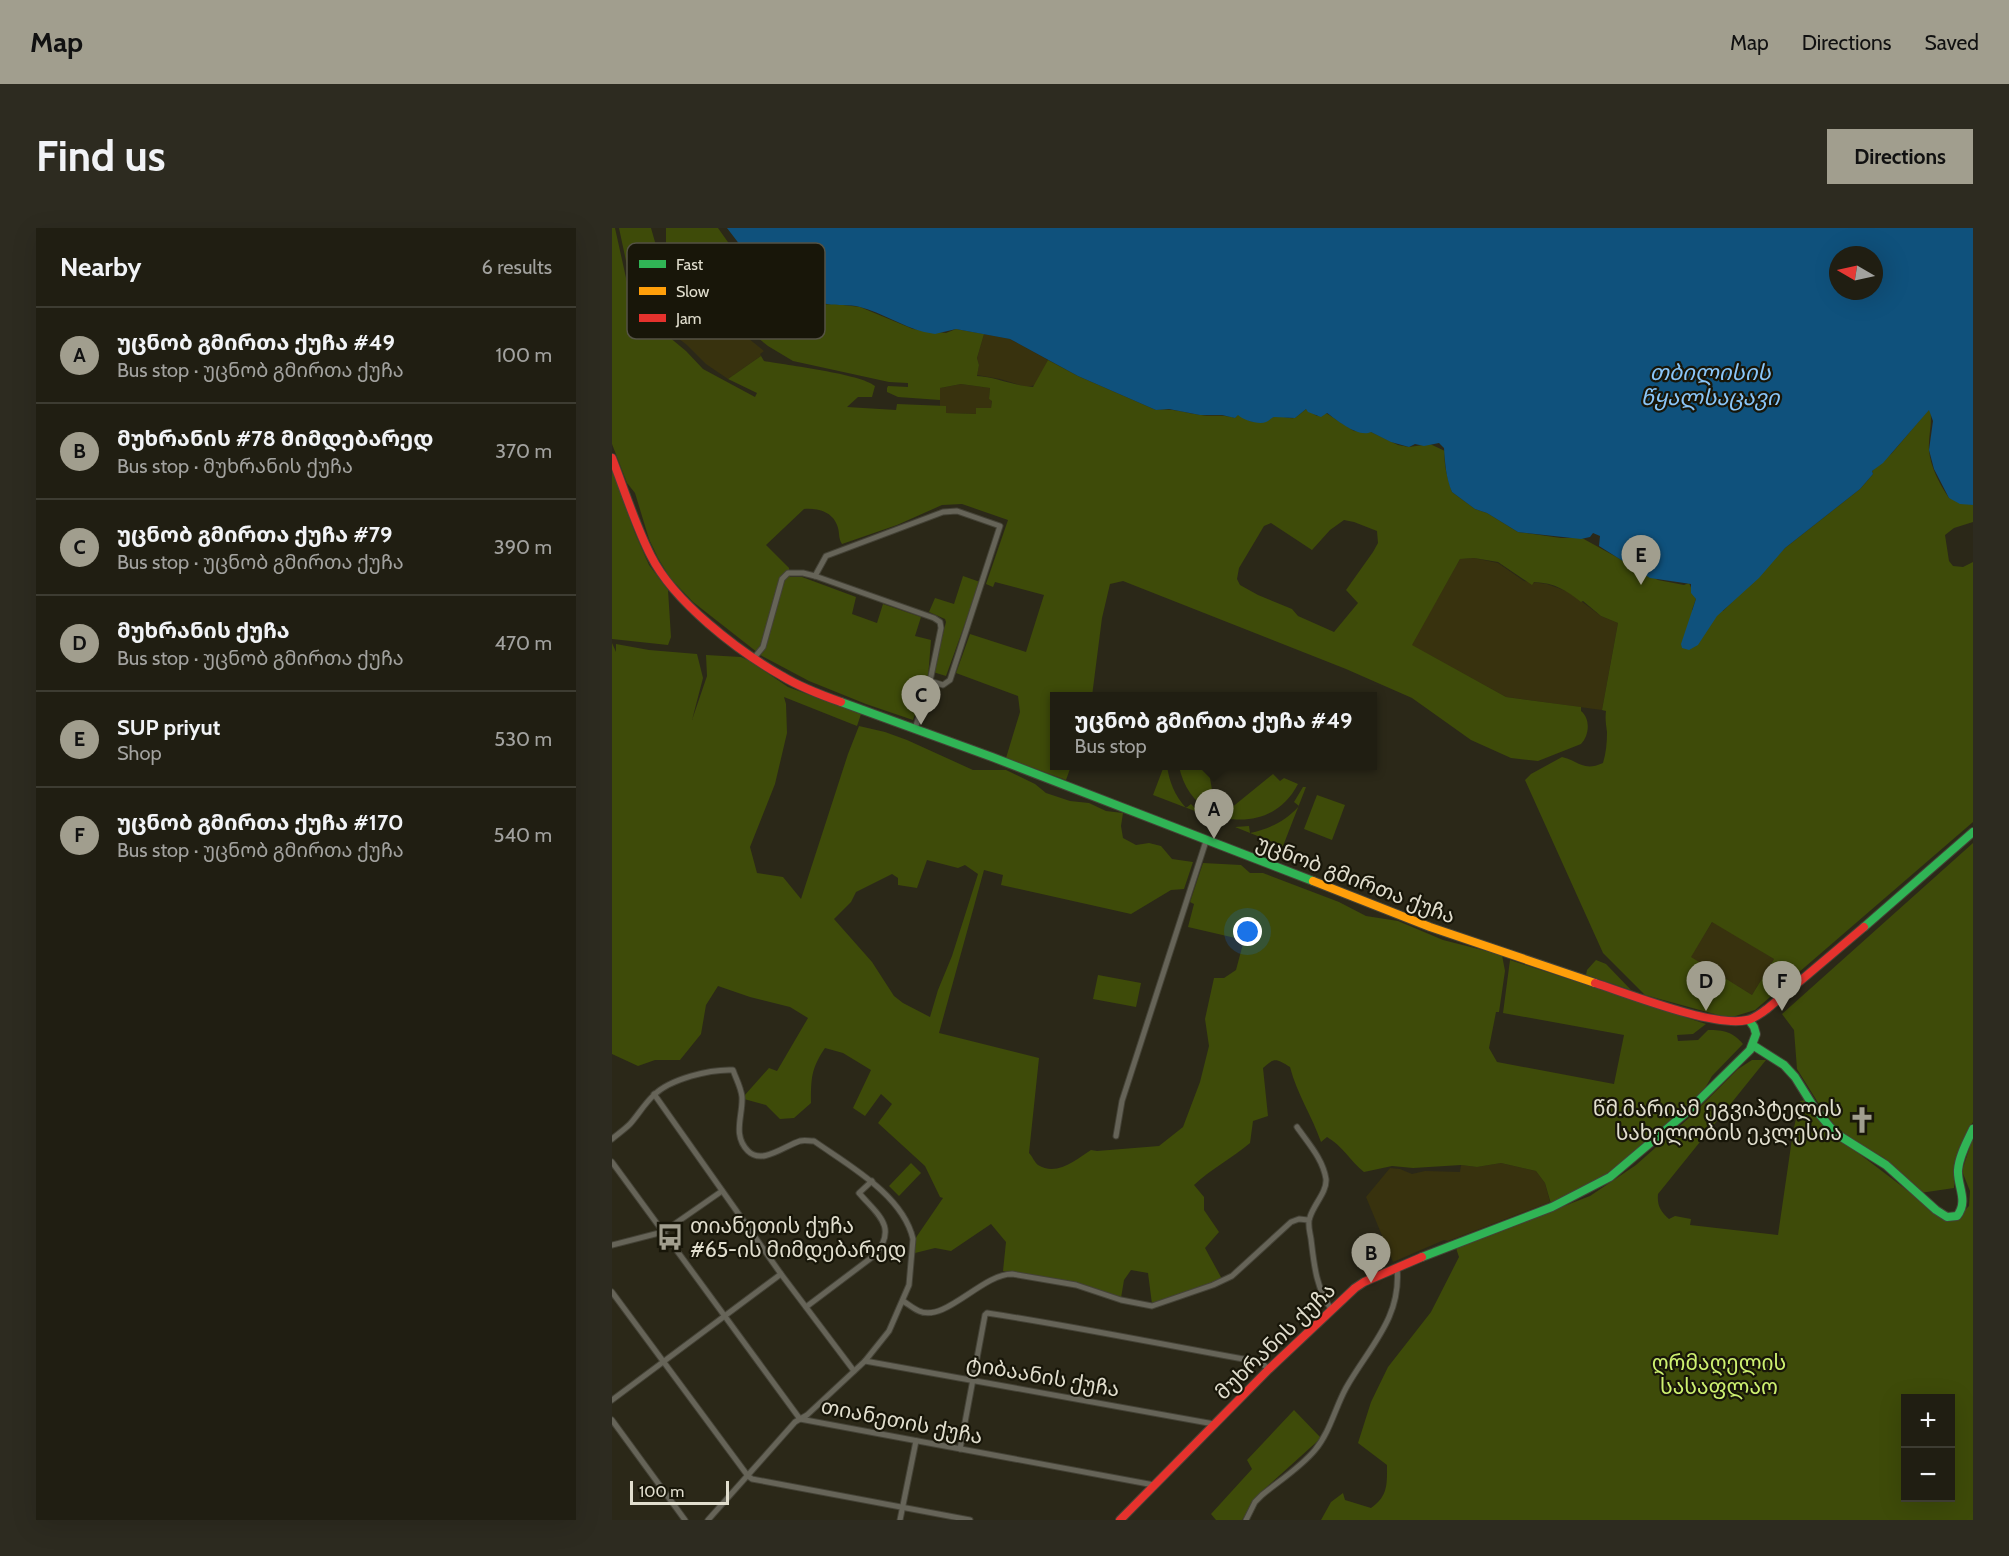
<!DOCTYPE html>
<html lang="en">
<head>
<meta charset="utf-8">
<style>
  body { margin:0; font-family:Cabin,"Noto Sans Georgian",sans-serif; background:#2d2b20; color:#f1f3f6 }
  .controls { position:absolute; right:18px; bottom:18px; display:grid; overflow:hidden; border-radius:0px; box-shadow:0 6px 24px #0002 }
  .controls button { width:54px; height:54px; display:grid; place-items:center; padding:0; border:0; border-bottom:2px solid #3d3c32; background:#201e12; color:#f1f3f6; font:30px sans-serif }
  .compass { position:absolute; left:1217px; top:18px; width:54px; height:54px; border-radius:50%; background:#201e12; box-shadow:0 6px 24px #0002; rotate:279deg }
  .scale { position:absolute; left:18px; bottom:15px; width:99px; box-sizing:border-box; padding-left:6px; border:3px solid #e1dece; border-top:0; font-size:16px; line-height:21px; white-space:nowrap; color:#e1dece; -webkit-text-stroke:4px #181609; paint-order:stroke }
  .you { position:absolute; left:636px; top:704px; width:21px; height:21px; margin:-15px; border:4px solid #fff; border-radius:50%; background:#1a73e8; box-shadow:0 0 0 9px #1a73e833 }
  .badge { display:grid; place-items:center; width:39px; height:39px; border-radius:50%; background:#a19e8e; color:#111; font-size:20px; font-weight:700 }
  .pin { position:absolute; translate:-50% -50px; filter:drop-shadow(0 2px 3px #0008) }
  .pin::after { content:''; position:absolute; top:32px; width:21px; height:18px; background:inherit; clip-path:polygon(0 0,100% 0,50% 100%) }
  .popup { position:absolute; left:438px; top:464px; width:327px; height:78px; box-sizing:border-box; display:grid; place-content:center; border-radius:0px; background:#201e12; filter:drop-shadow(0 2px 4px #0005); font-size:20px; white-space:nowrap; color:#a2a29f }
  .popup b { font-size:22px; color:#f1f3f6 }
  .popup::after { content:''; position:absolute; left:50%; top:100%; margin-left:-12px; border:12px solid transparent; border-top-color:#201e12 }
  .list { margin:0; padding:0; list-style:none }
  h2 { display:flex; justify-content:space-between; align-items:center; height:78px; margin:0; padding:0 24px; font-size:26px }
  h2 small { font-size:20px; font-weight:400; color:#a2a29f }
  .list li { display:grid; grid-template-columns:39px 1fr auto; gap:18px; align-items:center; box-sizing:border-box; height:96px; padding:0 24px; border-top:2px solid #3d3c32 }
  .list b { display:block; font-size:22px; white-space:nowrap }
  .list p { margin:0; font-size:20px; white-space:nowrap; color:#a2a29f }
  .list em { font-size:20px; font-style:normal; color:#a2a29f }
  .map { position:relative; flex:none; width:1361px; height:1292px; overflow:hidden; border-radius:0px }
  header { display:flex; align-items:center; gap:36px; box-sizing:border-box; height:84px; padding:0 30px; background:#a19e8e; color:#111 }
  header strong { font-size:28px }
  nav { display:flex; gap:33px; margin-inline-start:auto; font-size:21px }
  .intro { display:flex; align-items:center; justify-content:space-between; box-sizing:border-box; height:144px; padding:0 36px }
  h1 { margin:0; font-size:42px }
  .button { padding:15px 27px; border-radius:0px; background:#a19e8e; color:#111; font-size:21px; font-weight:700 }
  main { display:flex; gap:36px; padding:0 36px }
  aside { flex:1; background:#201e12; border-radius:0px; box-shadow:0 6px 24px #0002 }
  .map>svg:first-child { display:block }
  .built { fill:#38320e }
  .green { fill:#3e4b09; fill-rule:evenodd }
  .water { fill:#0f517c; fill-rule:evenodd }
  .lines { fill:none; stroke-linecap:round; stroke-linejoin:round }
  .street-casing { stroke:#444236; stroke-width:7 }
  .fast-casing { stroke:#444236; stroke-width:10 }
  .slow-casing { stroke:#444236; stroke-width:10 }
  .jam-casing { stroke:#444236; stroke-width:10 }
  .street { stroke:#666458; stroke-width:5 }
  .fast { stroke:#30b455; stroke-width:8 }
  .slow { stroke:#ff9f0a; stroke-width:8 }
  .jam { stroke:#e5322d; stroke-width:8 }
  .labels { text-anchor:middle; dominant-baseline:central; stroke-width:4.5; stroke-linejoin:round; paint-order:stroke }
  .street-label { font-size:21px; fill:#e1dece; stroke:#181609 }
  .poi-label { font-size:21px; fill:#e1dece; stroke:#181609; text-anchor:end }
  .park-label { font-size:21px; fill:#cef170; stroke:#181609 }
  .water-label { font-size:22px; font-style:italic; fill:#8ac6f9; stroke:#181609 }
  .key { fill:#181609; stroke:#545244; stroke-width:1.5 }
  .key-label { font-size:16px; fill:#e1dece }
</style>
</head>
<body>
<header>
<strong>Map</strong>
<nav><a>Map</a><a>Directions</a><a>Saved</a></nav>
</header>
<div class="intro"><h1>Find us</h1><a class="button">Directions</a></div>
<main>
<aside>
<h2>Nearby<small>6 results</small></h2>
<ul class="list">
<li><span class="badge">A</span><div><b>უცნობ გმირთა ქუჩა #49</b><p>Bus stop · უცნობ გმირთა ქუჩა</p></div><em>100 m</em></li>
<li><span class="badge">B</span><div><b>მუხრანის #78 მიმდებარედ</b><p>Bus stop · მუხრანის ქუჩა</p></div><em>370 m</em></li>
<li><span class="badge">C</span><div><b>უცნობ გმირთა ქუჩა #79</b><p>Bus stop · უცნობ გმირთა ქუჩა</p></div><em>390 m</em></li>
<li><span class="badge">D</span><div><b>მუხრანის ქუჩა</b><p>Bus stop · უცნობ გმირთა ქუჩა</p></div><em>470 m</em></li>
<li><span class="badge">E</span><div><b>SUP priyut</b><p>Shop</p></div><em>530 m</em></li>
<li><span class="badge">F</span><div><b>უცნობ გმირთა ქუჩა #170</b><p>Bus stop · უცნობ გმირთა ქუჩა</p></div><em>540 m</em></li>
</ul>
</aside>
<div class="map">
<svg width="1361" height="1292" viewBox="0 0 1361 1292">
  <rect width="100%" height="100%" fill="#2b2818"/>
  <!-- built -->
  <g class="built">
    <path d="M30 46 40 49 45 56 58 63 108 108 115 93 152 123 148 126 149 128 116 151 94 136 75 117 36 87 44 79 23 60Z"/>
    <path d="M139 57 160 73 150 84 130 66Z"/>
    <path d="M372 106 398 111 436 132 424 157 414 159 388 151 365 147 367 137 365 130Z"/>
    <path d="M349 156 378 160 377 171 380 172 379 180 364 186 333 185V178H328V160Z"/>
    <path d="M862 330 886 335 912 353 935 356 957 364 989 388 1006 395 990 482 894 469 799 417 848 331Z"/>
    <path d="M1101 693 1162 731 1140 767 1078 729Z"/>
    <path d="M889 935 924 943 933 955 938 974 836 1013 832 1012 781 1034 754 969 778 940 788 941 800 946 813 943 848 944 849 937 865 939Z"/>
  </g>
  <!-- green -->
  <g class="green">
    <path d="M0 0H3L18 68 33 89 74 123 91 141 143 169 145 165 116 151 149 128 152 133C174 137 249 146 263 158L260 169H246L235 179 284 182 285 176 334 178V185L364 186V180H379L380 173 377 171 378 160 349 156 328 160V172L286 169 275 164V160L276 158 296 159V155L277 154 181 133 156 118 62 42 54 33V0H106L140 48 139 57 130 66 149 84 166 68 199 77 223 76 248 79 301 101 334 105 344 101 372 106 365 130 367 137 365 148C384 149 402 158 421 159L436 132 466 148 544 182C560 180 573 185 589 187 601 189 612 186 623 190L626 186C645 199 644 193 662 189 669 187 676 191 683 190L694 181 705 188 714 185 742 203 759 204 786 217 797 219 818 216 833 223C831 236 836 251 840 264L863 281 875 285 906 304 949 310H970L1046 352 1072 357 1077 355 1084 371 1080 382 1111 383 1173 320 1248 261 1261 246 1260 243 1280 225 1318 180C1321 195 1316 208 1317 222 1318 238 1328 257 1337 270L1361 277V294L1342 300 1333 307 1337 333 1341 338 1351 339 1361 334V594L1143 782 1117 790 1033 767 991 725 913 552 919 546 950 529C967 533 971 544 991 535 994 525 995 515 995 504 994 496 993 491 994 483L990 482 1006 395 989 388 971 373 969 374C954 362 943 355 922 354L920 357 886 334 862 330 848 331 800 417 894 469 969 479V483C979 491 977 508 969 516L926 533 899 530 859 512 800 470 734 441 511 353 498 356 490 390 480 468H443V538H459L454 552 394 530 408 484 406 468 344 445 358 406 414 424 432 367 383 354 381 359 374 356 396 292 350 276 330 277 285 297 230 316C226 310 228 304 225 297 220 283 204 280 192 281L154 317 177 340 178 349H190L244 369 240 386 265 395 271 376 309 389 303 408 319 412 316 450 301 492 254 476 197 453 150 428 81 374 58 350 46 330 37 311 23 265 15 255 0 216ZM732 292 742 294 765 303 766 315 761 324 734 362 746 375 722 404 686 388 680 381 646 367 628 357 625 351 627 340 652 298 659 295 700 322 718 302ZM1100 694 1162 731 1140 767 1079 729Z"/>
    <path d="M7 0H39L47 28 55 40 115 93 109 109 58 63 45 56 40 49 30 46 24 60 45 79 36 87 21 66Z"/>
    <path d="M0 242 23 305 37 337 56 362 59 409 56 417 0 411Z"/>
    <path d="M351 348 368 354 334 448 321 444 334 394 333 391 317 384 323 370 342 376Z"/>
    <path d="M0 415 4 424V416L37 422 85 426 91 450 80 492 95 448 94 427 129 429 138 433 176 459 249 486 245 498 172 469 174 476 175 505 163 556 138 619 145 645 171 649 189 671 236 526 247 498 273 504 295 512 361 542H394L423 556 434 565 458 573 477 575 494 583 511 585 509 598 511 610 524 617 537 615 549 618 560 631 581 634 572 661 559 662 519 686 389 657 391 647 372 642 327 805 427 830 417 925C420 928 423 935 426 937 445 949 465 931 479 922L485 923 547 918 571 899 588 854 597 818 593 791 602 750H612L624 742 632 712 576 699 582 676 578 674 591 635 629 637 638 645H651L727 674 754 688 786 693 831 712 890 727 893 743 887 784H884L877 820 885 834 1002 856 1012 807 891 785 898 732 1094 796 1081 806 1065 807 1066 813 1086 812 1096 802C1112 802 1121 804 1131 816L1100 848 1092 862 1027 922 989 950 939 976 933 955 924 943 889 935 865 939 849 937 801 940 780 938 752 944C738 933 731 918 715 909L709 914C700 888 685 866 678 839 664 831 663 829 651 840L656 888 641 893 638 915C620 930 599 941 582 957L592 969V982L607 1004 593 1020 610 1051 540 1076 536 1045 519 1042 512 1052 509 1070 449 1053 391 1043 394 1014 379 996 339 1023 323 1020 303 1025V1011L331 970 328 969 313 938 266 895 280 876 269 866 253 888 241 880 259 842 231 825 213 820C199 841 199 850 199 875L182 890 168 891 154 877 132 871V868L157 840 165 843 196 790 178 779 138 769 106 758 94 777 89 806 68 832H43L26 838 0 826ZM315 632 346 640 353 637 366 646 340 728 326 762 318 789 291 775 282 768 260 734 222 691 239 674 244 664 280 646 286 650V657L305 660Z"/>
    <path d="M552 538H555C557 553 563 568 574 580L579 576 588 585 541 567Z"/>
    <path d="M567 538H596L603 580 602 584 599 585C582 573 571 559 567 538Z"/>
    <path d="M661 546 668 553 672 550 686 556C671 585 644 596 612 590L613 585Z"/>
    <path d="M691 559H694L671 618 623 599 637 598 638 605C657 601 674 593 687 578L682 574Z"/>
    <path d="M705 567 733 577 720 612 692 601Z"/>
    <path d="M1361 615V894C1349 914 1344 937 1342 960L1308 965 1272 930 1228 905 1205 873 1185 841 1182 802 1170 786Z"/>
    <path d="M984 732 994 736 1019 762 974 747 975 742Z"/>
    <path d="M486 747 529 755 524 779 481 771Z"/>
    <path d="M1140 832H1154L1046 966C1045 977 1048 983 1057 991L1063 988 1079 991 1078 997 1166 1007 1181 904 1188 873 1194 872 1237 918 1308 972 1344 991 1357 978 1358 963 1350 943 1361 909V1292H709L719 1274 731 1265 733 1272 759 1280C776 1268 775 1257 775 1237L746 1215 759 1174 776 1139 819 1084 847 1029 844 1020 978 968 1024 937 1078 889 1126 841ZM1294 1170H1338V1270H1294Z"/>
    <path d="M299 935 309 945 287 968 277 958Z"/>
    <path d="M682 1182 709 1210 648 1265 630 1292H604L599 1286 640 1241 635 1232Z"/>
  </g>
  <!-- water -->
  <path class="water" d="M115 0H1361V277L1348 276 1337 270 1322 241 1317 222 1321 193 1317 182 1271 235 1260 243 1261 246 1248 261 1173 320 1147 350 1105 388 1086 417 1077 422 1070 420 1069 416 1084 371 1079 365V356L1038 350 987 318 988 308 981 305 978 309 969 311 906 304 875 285 863 281 840 264C834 250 833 235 832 220L827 215 812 218 803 216 797 219 779 214 759 204C747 210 726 193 715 185L709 189 696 184 694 181 683 190 662 189C659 190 657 193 654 194 647 197 631 192 626 187L623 190 610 187H588L557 181 544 182 466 148 398 111 344 101 323 106 312 104C290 98 270 85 248 79 237 76 226 78 215 76 165 66 145 39 115 0ZM1226 27H1262V63H1226Z"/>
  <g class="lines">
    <defs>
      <g id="street">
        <path d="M203 348 214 328 331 284 345 283 388 298 338 452 331 457 318 453"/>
        <path d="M142 430 151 419 170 351 176 345H191L203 348 322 390 328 394 329 400 318 453 303 501"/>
        <path d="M42 866 169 1046 242 1143"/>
        <path d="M685 899C696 915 711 931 714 951 715 964 702 976 698 989 695 996 698 1004 699 1011 702 1036 704 1060 719 1081"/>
        <path d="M504 908 510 873 594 613"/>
        <path d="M0 911C6 906 13 901 18 896 26 887 33 875 42 867 58 851 98 841 121 842 124 851 129 859 130 869 131 888 120 907 136 923 150 937 172 918 188 913 192 912 197 913 202 913 236 937 291 967 301 1011L297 1057 277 1103 253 1133 195 1187 183 1194 96 1292"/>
        <path d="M0 934 188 1191 542 1257"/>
        <path d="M0 1017 51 1004 110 963"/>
        <path d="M0 1064 136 1248 140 1251 358 1292"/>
        <path d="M291 1073C296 1076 302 1081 307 1083 333 1095 370 1046 400 1046L464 1057 509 1072 540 1078 601 1057 620 1048 679 994 687 991 696 992"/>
        <path d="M194 1079 263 1027C286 999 266 987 247 965L260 953"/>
        <path d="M253 1133 602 1196"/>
        <path d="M0 1172 169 1046"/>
        <path d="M0 1192 73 1292"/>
        <path d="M348 1221 373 1087 375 1085C467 1099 557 1118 648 1134L657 1141"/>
        <path d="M288 1292 304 1213"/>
        <path d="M634 1292 643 1274 650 1267C667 1253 689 1239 703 1222 718 1204 723 1180 734 1160 757 1119 790 1090 785 1039"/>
      </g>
      <g id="fast">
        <path d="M229 474 380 529 701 653"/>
        <path d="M1252 699 1361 604"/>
        <path d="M1142 818 1172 837 1183 849 1203 881 1223 905 1274 937 1324 982 1335 989 1345 988C1357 973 1345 958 1346 942 1347 928 1355 914 1361 901"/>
        <path d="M810 1029 940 979 998 949 1076 883 1138 822 1144 806 1142 799 1137 792"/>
      </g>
      <path id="slow" d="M701 653 818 699 983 755"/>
      <g id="jam">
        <path d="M0 230C12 261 24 299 39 328 62 374 126 423 170 448 188 459 209 467 229 474"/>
        <path d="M983 755C1017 766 1103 800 1135 792 1142 791 1149 785 1155 781L1252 699"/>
        <path d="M508 1292 657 1141 743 1060 752 1054 810 1029"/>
      </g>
    </defs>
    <!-- street casing -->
    <use href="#street" class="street-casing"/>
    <!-- fast casing -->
    <use href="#fast" class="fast-casing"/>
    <!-- slow casing -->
    <use href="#slow" class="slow-casing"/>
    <!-- jam casing -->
    <use href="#jam" class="jam-casing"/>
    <!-- street -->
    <use href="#street" class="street"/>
    <!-- fast -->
    <use href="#fast" class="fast"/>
    <!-- slow -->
    <use href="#slow" class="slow"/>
    <!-- jam -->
    <use href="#jam" class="jam"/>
  </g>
  <!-- icons -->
  <defs>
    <symbol id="church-bare" viewBox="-9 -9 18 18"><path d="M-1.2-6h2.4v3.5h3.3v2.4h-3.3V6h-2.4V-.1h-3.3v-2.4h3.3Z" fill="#a19e8e" stroke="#181609" stroke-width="2.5" paint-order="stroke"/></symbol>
    <symbol id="bus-bare" viewBox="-9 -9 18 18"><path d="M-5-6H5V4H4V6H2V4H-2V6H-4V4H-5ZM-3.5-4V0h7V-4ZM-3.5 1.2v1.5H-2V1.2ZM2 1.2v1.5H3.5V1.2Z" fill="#a19e8e" stroke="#181609" stroke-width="2.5" paint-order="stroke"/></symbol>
  </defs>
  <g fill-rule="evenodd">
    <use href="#church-bare" x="1231" y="873" width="38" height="38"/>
    <use href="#bus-bare" x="39" y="990" width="38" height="38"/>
  </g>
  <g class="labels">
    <!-- street labels -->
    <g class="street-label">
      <text transform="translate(744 651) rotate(21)">უცნობ გმირთა ქუჩა</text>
      <text transform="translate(663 1113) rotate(-44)">მუხრანის ქუჩა</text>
      <text transform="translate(431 1148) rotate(10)">ტიბაანის ქუჩა</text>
      <text transform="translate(290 1193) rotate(11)">თიანეთის ქუჩა</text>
    </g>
    <!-- poi labels -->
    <g class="poi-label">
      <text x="1230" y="880">წმ.მარიამ ეგვიპტელის<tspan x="1230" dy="24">სახელობის ეკლესია</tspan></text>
      <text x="78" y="997" text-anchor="start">თიანეთის ქუჩა<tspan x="78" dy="24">#65-ის მიმდებარედ</tspan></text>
    </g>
    <!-- park labels -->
    <g class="park-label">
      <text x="1107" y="1134">ღრმაღელის<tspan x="1107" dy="24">სასაფლაო</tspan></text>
    </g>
    <!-- water labels -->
    <g class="water-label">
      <text x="1098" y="144">თბილისის<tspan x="1098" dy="25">წყალსაცავი</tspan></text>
    </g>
  </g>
  <!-- legend -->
  <rect x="15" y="15" width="198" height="96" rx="9" class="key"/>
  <rect x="27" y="32" width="27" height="8" fill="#30b455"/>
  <rect x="27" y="59" width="27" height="8" fill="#ff9f0a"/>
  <rect x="27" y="86" width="27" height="8" fill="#e5322d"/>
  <g class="key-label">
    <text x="64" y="42">Fast</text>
    <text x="64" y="69">Slow</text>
    <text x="64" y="96">Jam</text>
  </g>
</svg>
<div class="controls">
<button>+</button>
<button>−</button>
</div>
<svg class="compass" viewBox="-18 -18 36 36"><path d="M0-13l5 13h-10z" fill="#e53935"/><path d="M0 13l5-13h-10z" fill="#a2a29f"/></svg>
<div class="scale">100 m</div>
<div class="you"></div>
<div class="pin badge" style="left:602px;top:611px">A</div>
<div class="popup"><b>უცნობ გმირთა ქუჩა #49</b>Bus stop</div>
<div class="pin badge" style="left:759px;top:1055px">B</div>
<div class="pin badge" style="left:309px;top:497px">C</div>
<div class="pin badge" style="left:1094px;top:783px">D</div>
<div class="pin badge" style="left:1029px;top:357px">E</div>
<div class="pin badge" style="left:1170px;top:783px">F</div>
</div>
</main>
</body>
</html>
